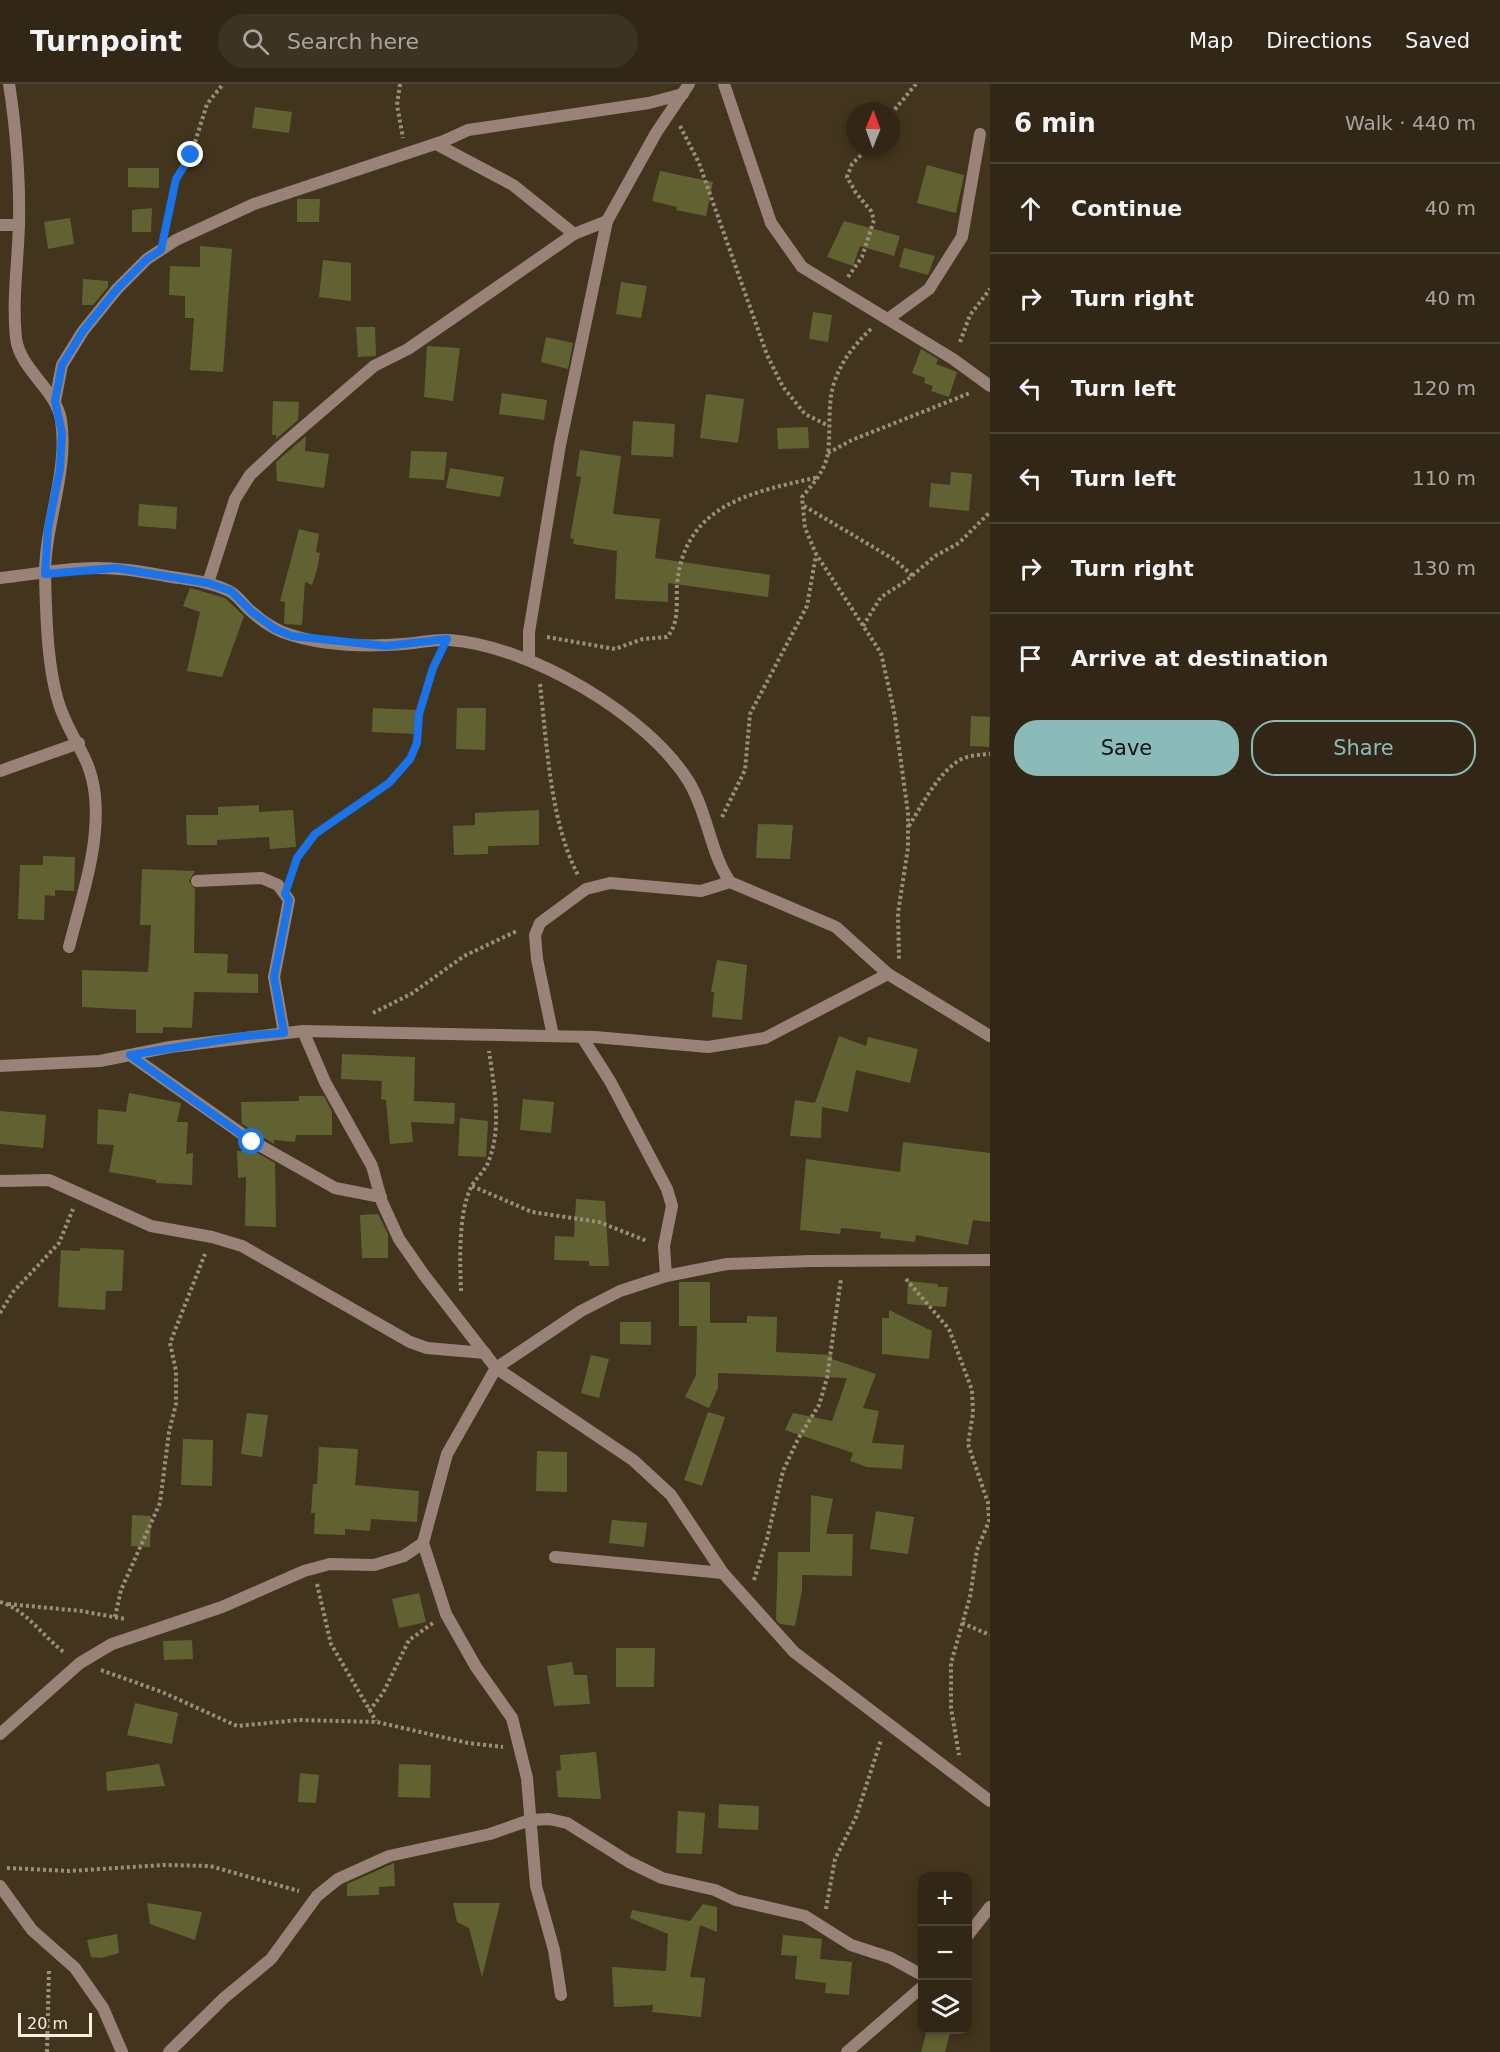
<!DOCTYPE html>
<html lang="en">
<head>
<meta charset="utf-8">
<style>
  body { margin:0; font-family:"DejaVu Sans",sans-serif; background:#3d3323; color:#f1f3f6 }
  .controls { position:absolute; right:18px; bottom:18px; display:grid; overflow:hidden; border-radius:12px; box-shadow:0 3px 9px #0003 }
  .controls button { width:54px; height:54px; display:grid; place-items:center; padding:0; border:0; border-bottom:2px solid #4d4435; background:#322716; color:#f1f3f6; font:30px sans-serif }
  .compass { position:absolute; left:846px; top:18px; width:54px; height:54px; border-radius:50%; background:#322716; box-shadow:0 3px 9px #0003; rotate:1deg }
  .scale { position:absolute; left:18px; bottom:15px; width:74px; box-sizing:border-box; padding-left:6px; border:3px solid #f7eee0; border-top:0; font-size:16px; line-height:21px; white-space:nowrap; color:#f7eee0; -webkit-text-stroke:4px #43341d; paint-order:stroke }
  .stop { position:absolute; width:18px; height:18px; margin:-14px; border:4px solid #1a73e8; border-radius:50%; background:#fff }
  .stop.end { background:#1a73e8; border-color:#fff; box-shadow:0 2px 6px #0008 }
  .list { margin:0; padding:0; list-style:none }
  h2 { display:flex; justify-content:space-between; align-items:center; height:78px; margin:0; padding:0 24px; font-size:26px }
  h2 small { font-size:20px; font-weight:400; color:#a8a5a1 }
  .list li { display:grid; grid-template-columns:39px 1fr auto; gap:18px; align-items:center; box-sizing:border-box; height:90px; padding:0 24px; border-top:2px solid #4d4435 }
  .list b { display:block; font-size:22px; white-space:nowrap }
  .list em { font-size:20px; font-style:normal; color:#a8a5a1 }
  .actions { display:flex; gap:12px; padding:18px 24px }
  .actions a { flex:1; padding:14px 0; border:2px solid #8bbbb9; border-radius:24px; text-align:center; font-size:21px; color:#8bbbb9 }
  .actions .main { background:#8bbbb9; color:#111 }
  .icon { flex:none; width:33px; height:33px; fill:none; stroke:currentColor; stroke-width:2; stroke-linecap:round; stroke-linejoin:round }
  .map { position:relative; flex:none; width:990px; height:1968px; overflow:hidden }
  header { display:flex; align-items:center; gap:36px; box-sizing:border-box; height:84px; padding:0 30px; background:#322716; border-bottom:2px solid #4d4435 }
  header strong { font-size:28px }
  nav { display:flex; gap:33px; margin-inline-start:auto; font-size:21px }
  .search { width:420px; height:54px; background:#3d3323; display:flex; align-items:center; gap:15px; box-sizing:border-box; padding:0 21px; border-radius:33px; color:#a8a5a1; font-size:22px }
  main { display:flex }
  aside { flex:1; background:#322716 }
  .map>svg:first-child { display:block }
  .building { fill:#616231 }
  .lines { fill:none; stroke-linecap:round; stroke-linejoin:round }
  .path { stroke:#9b8f7c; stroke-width:4; stroke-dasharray:3 3; stroke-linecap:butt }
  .minor { stroke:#998378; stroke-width:12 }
  .route { stroke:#1a73e8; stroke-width:8 }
</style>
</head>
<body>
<header>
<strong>Turnpoint</strong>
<div class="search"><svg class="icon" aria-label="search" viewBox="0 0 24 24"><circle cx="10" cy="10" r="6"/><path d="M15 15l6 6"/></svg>Search here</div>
<nav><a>Map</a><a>Directions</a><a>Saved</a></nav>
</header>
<main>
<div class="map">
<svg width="990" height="1968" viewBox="0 0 990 1968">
  <rect width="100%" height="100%" fill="#43341d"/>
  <!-- building -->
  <g class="building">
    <path d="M255 23 292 28 289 49 252 44Z"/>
    <path d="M927 81 964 91 956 129 917 119Z"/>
    <path d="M128 84H159V104L128 103Z"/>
    <path d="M660 87 713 98 706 132 676 126 677 123 652 117Z"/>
    <path d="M297 115H320L319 138H297Z"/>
    <path d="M152 124 151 148H132V126Z"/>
    <path d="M70 134 74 160 48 165 44 138Z"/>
    <path d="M844 137 900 152 894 172 860 162 853 182 827 173Z"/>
    <path d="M200 162 232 165 223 288 190 286 194 234H185V212L169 211 170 182 200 183Z"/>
    <path d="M904 164 935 172 928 191 899 183Z"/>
    <path d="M323 176 351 179V217L319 213Z"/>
    <path d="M83 195 108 197V203L93 221H82Z"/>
    <path d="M621 198 647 202 641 234 616 230Z"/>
    <path d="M813 228 832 231 828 258 809 255Z"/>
    <path d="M356 243H375L376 272 358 273Z"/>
    <path d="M546 253 573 259 568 285 541 278Z"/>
    <path d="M427 262 460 264 453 317 424 313Z"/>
    <path d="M921 265 938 275 936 280 957 288 949 313 931 307 933 302 924 299 925 294 912 289Z"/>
    <path d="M502 309 547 316 544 336 499 330Z"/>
    <path d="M706 310 744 315 738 359 700 354Z"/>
    <path d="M273 317 299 318 298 336 276 355V351H272Z"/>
    <path d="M633 337 675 340 673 373 631 371Z"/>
    <path d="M808 343 809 364 778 365 777 344Z"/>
    <path d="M306 352 305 367 329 370 324 404 277 397 276 378Z"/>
    <path d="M580 366 621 372 613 430 660 435 655 474 770 491 768 513 668 499V518L615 515 617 467 573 460 574 455 570 454 581 393 576 392Z"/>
    <path d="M411 367 447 368 444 396 409 394Z"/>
    <path d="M450 384 504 393 500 413 446 404Z"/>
    <path d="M951 388 972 390 969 427 929 423 931 399 950 401Z"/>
    <path d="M139 420 177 423 176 445 138 442Z"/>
    <path d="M299 445 319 450 316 468 320 469 317 486 312 501 305 498 302 541 284 540 285 518 280 517Z"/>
    <path d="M190 504 225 514 244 532 222 593 187 587 200 528 183 522Z"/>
    <path d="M373 624 418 626 416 650 372 648Z"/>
    <path d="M457 624H486L485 666 456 665Z"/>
    <path d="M971 632 990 633 989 663 970 662Z"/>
    <path d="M259 721V728L293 726 296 763 270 765 269 753 217 756V761H187L186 731H218V723Z"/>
    <path d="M539 726V761L488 762V770L454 771 453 742 475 741V729Z"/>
    <path d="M758 740 793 741 790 775 756 774Z"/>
    <path d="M43 772 75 773 74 807 55 806V812L45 811 44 836 18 835 20 781H43Z"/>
    <path d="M142 785 195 787 189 797 195 805 194 869 228 870 227 889 258 890V909L194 908 192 944 163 943V949H136V926L82 923V886L148 888 151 841H140Z"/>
    <path d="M717 876 747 881 742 936 712 933 714 908H711Z"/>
    <path d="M839 952 866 962 868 953 918 965 910 999 856 986 848 1028 822 1023 821 1054 790 1052 795 1016 815 1019Z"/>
    <path d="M342 970 415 973 414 1017 455 1019 454 1040 411 1038 413 1058 390 1060 386 1016 381 1015 382 997 341 995Z"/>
    <path d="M129 1009 181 1019 177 1038H188L186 1070 193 1069 192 1101 156 1099V1096L109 1088 114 1061 97 1060 98 1025 126 1028Z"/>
    <path d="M299 1012H324L332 1028V1051H296L295 1058 274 1056V1060L242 1040 241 1018 299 1017Z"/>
    <path d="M523 1015 554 1018 551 1049 520 1046Z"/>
    <path d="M0 1027 46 1031 43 1064 0 1060Z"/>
    <path d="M460 1034 488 1037 486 1073 458 1072Z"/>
    <path d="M903 1058 990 1069V1138L973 1136 968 1161 916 1151 915 1158 880 1154 881 1148 841 1144 840 1150 800 1146 806 1075 900 1088Z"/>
    <path d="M242 1060 275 1079 276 1143 245 1142 246 1093 238 1094 237 1067H242Z"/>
    <path d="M576 1115 605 1117 609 1182H589V1177L554 1176 555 1152 574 1153Z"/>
    <path d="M378 1130 388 1150V1174H362L360 1131Z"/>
    <path d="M80 1164 124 1166 122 1207H106L105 1226 58 1223 61 1166 80 1167Z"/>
    <path d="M908 1197 938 1200V1203H948L946 1223 907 1220Z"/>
    <path d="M679 1198H710V1239H747V1232L777 1233 776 1268 832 1271V1275L876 1290 863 1324 879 1327 872 1359 904 1361 902 1385 867 1383 850 1377 853 1369 785 1346 793 1329 832 1337 847 1294 718 1289V1304L709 1324 685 1313 696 1291 697 1242H679Z"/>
    <path d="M889 1226 932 1247 929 1275 882 1270V1234H889Z"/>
    <path d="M620 1238H651V1261L620 1260Z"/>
    <path d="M591 1271 609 1275 599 1314 581 1309Z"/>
    <path d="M708 1328 725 1333 702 1402 684 1396Z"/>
    <path d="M247 1329 268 1331 262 1373 241 1370Z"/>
    <path d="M183 1355 213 1356 212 1402 181 1401Z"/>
    <path d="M319 1363 358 1365 355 1401 419 1407 417 1438 371 1435 370 1447 345 1445V1451L314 1450 315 1429H311L313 1400H317Z"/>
    <path d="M537 1367 567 1368V1408L536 1407Z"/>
    <path d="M811 1411 833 1415 826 1450H853L852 1492 802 1491V1506L795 1542 780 1540 776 1536 778 1468H810Z"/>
    <path d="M876 1427 914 1433 908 1470 870 1465Z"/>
    <path d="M132 1431 151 1432 150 1463 131 1462Z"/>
    <path d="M612 1436 647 1439 644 1463 609 1459Z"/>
    <path d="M419 1509 426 1538 399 1544 392 1515Z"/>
    <path d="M192 1556 193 1575 164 1576 163 1557Z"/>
    <path d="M616 1564H655L654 1603H616Z"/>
    <path d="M572 1578 574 1591H587L590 1620 554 1622 547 1582Z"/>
    <path d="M135 1619 178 1629 172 1660 127 1651Z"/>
    <path d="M596 1668 601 1715 558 1713 556 1687 561 1686 560 1671Z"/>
    <path d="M159 1680 165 1702 107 1707 106 1688Z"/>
    <path d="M399 1680 431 1681 430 1714 398 1713Z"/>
    <path d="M300 1689 319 1691 316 1719 298 1718Z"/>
    <path d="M719 1720 759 1722 758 1746 718 1744Z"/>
    <path d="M678 1727 705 1729 702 1770 676 1769Z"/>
    <path d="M394 1779 395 1802 379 1803V1811L347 1812V1800Z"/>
    <path d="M147 1819 202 1828 195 1856 150 1840Z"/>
    <path d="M453 1819H500L482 1893 469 1844 457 1838Z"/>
    <path d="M703 1820 717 1823V1848L700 1841 690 1893 705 1894 701 1933 652 1928 653 1921 614 1923 612 1883 666 1887 668 1850 630 1834 632 1826 690 1837Z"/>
    <path d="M117 1850 119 1869 101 1874 91 1873 87 1856Z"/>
    <path d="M783 1851 822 1855 820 1875 852 1878 849 1911 825 1909 826 1899 795 1895 797 1872 781 1871Z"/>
    <path d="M927 1946H951L945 1968H921Z"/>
  </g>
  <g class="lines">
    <!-- path -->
    <g class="path">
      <path d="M400 0 397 21 403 54"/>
      <path d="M891 30 916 0"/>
      <path d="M680 42 699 79 767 271 783 303 805 330 827 341"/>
      <path d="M166 142 176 95 191 71 207 20 223 0"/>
      <path d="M848 193 862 173 874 136 871 127 856 109 847 93 852 80 869 63"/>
      <path d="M871 245C854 261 842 276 834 299 827 322 831 346 828 369 825 387 813 400 802 413L805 444 816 470 881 569 894 627 908 729V764L898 829 899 875"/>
      <path d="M960 258 970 231 990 205"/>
      <path d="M828 369 852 356 970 309"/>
      <path d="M804 422 895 476 913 492"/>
      <path d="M863 542 881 513 906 497 935 472 959 459 990 428"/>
      <path d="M547 553 615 565 643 555 667 553C680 539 676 517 677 500 685 419 753 408 819 393"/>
      <path d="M540 600C547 660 550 738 578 791"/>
      <path d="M722 733 745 686 750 630 807 522 816 471"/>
      <path d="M909 742C922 721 937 691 958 677 967 671 979 671 990 670"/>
      <path d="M292 790C312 731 376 724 409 675 419 662 416 646 419 631 423 612 430 590 438 574"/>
      <path d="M373 929 411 910 464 872 517 847"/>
      <path d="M472 1102 532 1128 599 1138 647 1157"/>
      <path d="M906 1195 949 1245 963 1282 972 1306 973 1329 968 1360 988 1419 989 1437 977 1466 970 1513 951 1579V1624L959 1671"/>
      <path d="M461 1207C460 1177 458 1131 471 1103 476 1094 486 1086 489 1076 502 1043 494 1002 489 967"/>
      <path d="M0 1229 13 1208 59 1159 73 1125"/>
      <path d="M754 1496 767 1455 783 1387 798 1355 819 1321 827 1294 841 1195"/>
      <path d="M317 1500 331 1560 376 1637"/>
      <path d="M0 1518C26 1525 44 1554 65 1569"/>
      <path d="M8 1520 81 1527 125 1535"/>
      <path d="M115 1533 121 1506 160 1419 169 1348 176 1320V1287L170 1259 205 1170"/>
      <path d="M962 1539 990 1551"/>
      <path d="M101 1586 162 1608 237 1642 299 1636 377 1638 468 1659 503 1663"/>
      <path d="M369 1627 383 1609 409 1556 433 1539"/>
      <path d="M7 1784 69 1787 164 1781 210 1782 299 1807"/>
      <path d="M826 1825 835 1775 856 1733 881 1656"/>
      <path d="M47 1968 49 1885"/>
    </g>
    <!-- minor -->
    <g class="minor">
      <path d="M9 0C16 43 20 97 19 140 18 178 12 216 16 254 20 286 56 305 61 336 69 387 45 439 45 490 46 531 47 596 64 633 77 664 91 675 95 712 100 763 81 815 69 863"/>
      <path d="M724 0 771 139 802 183 953 275 990 302"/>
      <path d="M436 60 513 101 574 150"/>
      <path d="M0 141H19"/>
      <path d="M888 235 929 205 962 153 980 50"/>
      <path d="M55 317 62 281 83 247 117 205 147 175 176 156 254 120 444 57 468 46 649 19 683 10"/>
      <path d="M0 494C38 490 79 481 118 485 136 486 154 490 172 493 191 496 211 498 229 507 238 511 244 522 252 528 263 538 277 547 291 551 325 562 369 563 404 560 418 559 434 555 449 556 528 561 647 630 689 698 708 730 710 768 730 798L836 843 888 890 990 952"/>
      <path d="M208 499 235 415 250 391 281 362 374 282 408 265 574 150 607 137"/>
      <path d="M529 576V548L560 361 607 137 656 49 689 0"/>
      <path d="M0 687 79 659"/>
      <path d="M197 797 262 794 278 801 289 816 274 893 284 949"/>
      <path d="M303 947 325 998 372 1082 382 1118 399 1155 424 1191 496 1284 633 1376 671 1411 723 1489 794 1568 990 1717"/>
      <path d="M553 952 537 875 535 851 540 839 586 805 610 799 701 807 730 798"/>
      <path d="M582 953 610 997 667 1105 672 1122 664 1162 666 1192"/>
      <path d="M130 971 252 1057 335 1104 381 1113"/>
      <path d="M0 982 100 977 170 963 303 947 595 953 708 963 765 954 888 890"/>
      <path d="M0 1097 49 1096 151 1142 212 1153 242 1162 410 1258 427 1264 485 1269"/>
      <path d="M555 1473 723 1489"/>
      <path d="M0 1650 80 1579 112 1560 222 1523 304 1487 330 1480 374 1481 404 1472 423 1459"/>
      <path d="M0 1802 32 1846 75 1884 103 1924 122 1968"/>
      <path d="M968 1851 990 1823"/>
      <path d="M561 1911 554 1866 536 1802 527 1694 512 1634 476 1583 446 1530 423 1459 447 1370 496 1284 581 1227 620 1207 666 1192 727 1180 811 1177 990 1176"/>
      <path d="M169 1968 224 1914 271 1875 317 1812 338 1795 389 1772 490 1750 530 1736 549 1735 567 1739 629 1778 662 1794 715 1806 736 1816 805 1832 851 1861 891 1874 922 1891"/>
      <path d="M847 1968 922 1903"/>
    </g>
  </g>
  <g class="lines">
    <!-- route -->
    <path class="route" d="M191 71 176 95 161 166 147 175 117 205 83 247 62 281 55 317 62 349 60 385 48 445 45 490 116 484 208 499 231 507 252 528 275 545 292 552 386 562 447 555 433 584 419 630 417 659 410 675 389 699 315 750 297 774 285 810 289 816 274 893 284 949 245 952 130 971 252 1058"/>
  </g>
</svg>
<div class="controls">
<button>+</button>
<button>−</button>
<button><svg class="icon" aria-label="layers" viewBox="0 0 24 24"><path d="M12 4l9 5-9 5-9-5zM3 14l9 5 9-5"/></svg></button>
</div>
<svg class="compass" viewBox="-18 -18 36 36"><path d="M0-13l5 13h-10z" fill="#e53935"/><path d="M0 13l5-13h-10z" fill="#a8a5a1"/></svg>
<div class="scale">20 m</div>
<div class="stop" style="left:252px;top:1058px"></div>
<div class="stop end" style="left:191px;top:71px"></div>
</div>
<aside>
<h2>6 min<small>Walk · 440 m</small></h2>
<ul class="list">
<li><svg class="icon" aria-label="ahead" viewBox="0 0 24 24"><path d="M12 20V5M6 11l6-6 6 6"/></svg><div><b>Continue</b></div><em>40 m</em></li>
<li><svg class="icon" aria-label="right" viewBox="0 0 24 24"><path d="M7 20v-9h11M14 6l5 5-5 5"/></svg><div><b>Turn right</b></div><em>40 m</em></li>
<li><svg class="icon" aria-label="left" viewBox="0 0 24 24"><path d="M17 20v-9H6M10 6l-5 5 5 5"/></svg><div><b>Turn left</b></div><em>120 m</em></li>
<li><svg class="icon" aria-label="left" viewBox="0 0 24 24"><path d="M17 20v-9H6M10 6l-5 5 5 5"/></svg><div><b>Turn left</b></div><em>110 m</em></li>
<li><svg class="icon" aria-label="right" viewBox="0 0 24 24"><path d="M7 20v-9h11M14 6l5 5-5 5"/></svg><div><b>Turn right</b></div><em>130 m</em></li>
<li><svg class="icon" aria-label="arrive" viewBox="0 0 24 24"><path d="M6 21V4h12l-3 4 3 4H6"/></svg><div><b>Arrive at destination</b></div></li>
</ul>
<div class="actions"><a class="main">Save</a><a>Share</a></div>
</aside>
</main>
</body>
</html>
